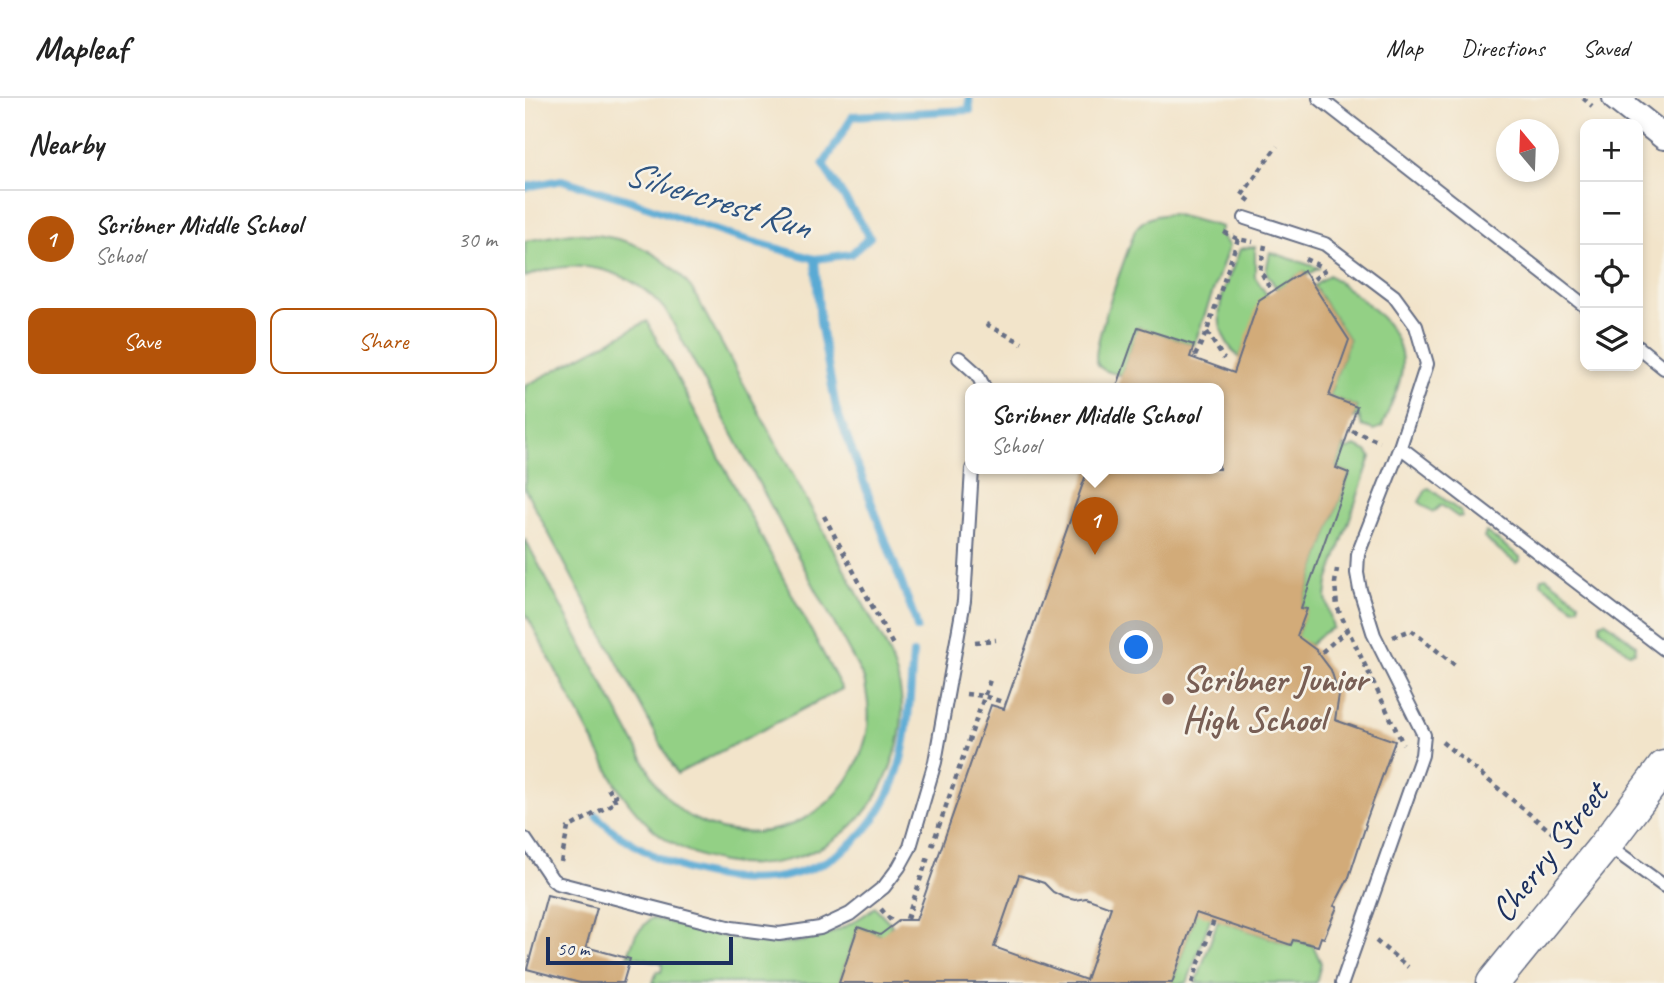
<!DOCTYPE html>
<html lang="en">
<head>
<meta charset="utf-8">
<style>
  body { margin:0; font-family:Caveat,sans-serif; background:#f6f6f6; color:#222 }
  .controls { position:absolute; right:21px; top:21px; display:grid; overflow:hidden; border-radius:14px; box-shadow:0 4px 10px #0003 }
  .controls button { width:63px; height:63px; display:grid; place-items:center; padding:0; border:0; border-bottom:2px solid #e0e0e0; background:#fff; color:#222; font:35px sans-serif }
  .compass { position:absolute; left:971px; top:21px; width:63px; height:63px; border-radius:50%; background:#fff; box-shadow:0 4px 10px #0003; rotate:341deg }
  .scale { position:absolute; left:21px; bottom:18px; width:187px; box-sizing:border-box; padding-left:7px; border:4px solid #1b2f5e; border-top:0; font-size:19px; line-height:24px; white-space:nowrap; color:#1b2f5e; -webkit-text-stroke:5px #f7f3e8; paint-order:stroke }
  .you { position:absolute; left:612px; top:550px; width:24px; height:24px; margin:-18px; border:5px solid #fff; border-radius:50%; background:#1a73e8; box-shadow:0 0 0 10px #1a73e833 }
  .badge { display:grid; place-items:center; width:46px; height:46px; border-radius:50%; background:#b45309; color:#fff; font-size:23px; font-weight:700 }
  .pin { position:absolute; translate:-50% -58px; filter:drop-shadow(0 2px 4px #0008) }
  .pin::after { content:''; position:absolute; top:37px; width:24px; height:21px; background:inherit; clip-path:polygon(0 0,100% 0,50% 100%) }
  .popup { position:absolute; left:440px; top:285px; width:259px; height:91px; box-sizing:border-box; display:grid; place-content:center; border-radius:14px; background:#fff; filter:drop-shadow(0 2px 5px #0005); font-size:23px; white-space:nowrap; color:#767676 }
  .popup b { font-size:26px; color:#222 }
  .popup::after { content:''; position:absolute; left:50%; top:100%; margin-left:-14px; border:14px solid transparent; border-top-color:#fff }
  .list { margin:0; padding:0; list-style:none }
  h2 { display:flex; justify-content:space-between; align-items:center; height:91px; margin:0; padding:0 28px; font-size:30px }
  h2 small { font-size:23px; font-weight:400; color:#767676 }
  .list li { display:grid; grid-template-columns:46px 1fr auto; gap:21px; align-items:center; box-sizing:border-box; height:98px; padding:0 28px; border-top:2px solid #e0e0e0 }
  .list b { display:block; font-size:26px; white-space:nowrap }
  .list p { margin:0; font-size:23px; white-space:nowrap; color:#767676 }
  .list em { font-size:23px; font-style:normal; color:#767676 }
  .actions { display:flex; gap:14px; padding:21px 28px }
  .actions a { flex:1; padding:16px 0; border:2px solid #b45309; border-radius:14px; text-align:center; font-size:24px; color:#b45309 }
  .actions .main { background:#b45309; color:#fff }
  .icon { flex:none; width:38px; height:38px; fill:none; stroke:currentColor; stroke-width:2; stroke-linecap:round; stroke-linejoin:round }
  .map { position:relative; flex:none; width:1139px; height:885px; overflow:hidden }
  header { display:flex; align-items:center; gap:42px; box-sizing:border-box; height:98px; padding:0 35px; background:#fff; border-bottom:2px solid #e0e0e0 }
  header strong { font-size:33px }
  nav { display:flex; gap:38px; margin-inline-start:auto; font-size:24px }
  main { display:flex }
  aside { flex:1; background:#fff }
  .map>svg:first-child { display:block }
  .green { fill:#93d085; stroke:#578072; stroke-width:2 }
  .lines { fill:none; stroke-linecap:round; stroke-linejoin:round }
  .stream { stroke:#5aaad4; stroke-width:8 }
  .building { fill:#d2ab79; fill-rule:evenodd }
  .service-casing { stroke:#666e84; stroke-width:16 }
  .minor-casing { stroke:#666e84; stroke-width:28 }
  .tertiary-casing { stroke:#666e84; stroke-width:35 }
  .path { stroke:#666e84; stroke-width:4.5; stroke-dasharray:5 5; stroke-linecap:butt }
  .service { stroke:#fff; stroke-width:12 }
  .minor { stroke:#fff; stroke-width:24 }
  .tertiary { stroke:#fff; stroke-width:32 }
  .education-dot { fill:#8d6e63; stroke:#f7f3e8; stroke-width:2.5 }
  .labels { text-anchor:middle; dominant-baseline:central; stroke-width:5; stroke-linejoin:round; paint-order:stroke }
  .education-label { font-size:35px; font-weight:bold; fill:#785e54; stroke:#f7f3e8; text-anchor:start }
  .street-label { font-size:35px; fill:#1b2f5e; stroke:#f7f3e8 }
  .water-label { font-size:37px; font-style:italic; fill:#2e5481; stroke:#f7f3e8 }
</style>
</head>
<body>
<header>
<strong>Mapleaf</strong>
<nav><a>Map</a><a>Directions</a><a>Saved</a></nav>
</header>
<main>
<aside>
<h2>Nearby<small></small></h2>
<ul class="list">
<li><span class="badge">1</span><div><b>Scribner Middle School</b><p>School</p></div><em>30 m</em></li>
</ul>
<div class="actions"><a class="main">Save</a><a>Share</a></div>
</aside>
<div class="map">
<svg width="1139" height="885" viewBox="0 0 1139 885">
  <rect width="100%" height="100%" fill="#f7f3e8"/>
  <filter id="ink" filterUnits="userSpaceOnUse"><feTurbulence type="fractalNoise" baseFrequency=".0143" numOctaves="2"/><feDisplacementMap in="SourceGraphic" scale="14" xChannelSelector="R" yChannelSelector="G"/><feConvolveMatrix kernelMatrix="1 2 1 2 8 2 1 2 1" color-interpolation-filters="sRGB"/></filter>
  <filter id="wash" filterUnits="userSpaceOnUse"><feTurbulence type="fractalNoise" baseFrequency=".00686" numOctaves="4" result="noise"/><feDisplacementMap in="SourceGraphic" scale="28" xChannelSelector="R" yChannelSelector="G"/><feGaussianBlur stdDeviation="1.57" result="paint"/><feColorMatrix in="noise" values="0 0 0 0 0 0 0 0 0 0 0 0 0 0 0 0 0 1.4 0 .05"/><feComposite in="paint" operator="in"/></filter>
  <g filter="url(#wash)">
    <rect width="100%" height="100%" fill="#f2e4ca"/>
    <!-- green -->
    <g class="green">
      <path d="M647 116 697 129 694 135 704 148 669 247 613 229 596 277C587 275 576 273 572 265 565 249 603 154 610 132 619 119 632 117 647 116Z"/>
      <path d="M46 135C97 137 134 149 167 191L360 546C367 563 374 579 376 597 380 625 372 655 361 680 321 768 211 793 134 736 117 723 104 706 92 688L0 514V441L132 687C142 699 153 713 167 720 243 760 330 713 343 629 345 612 342 597 339 581L142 214C106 170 52 157 0 179V143Z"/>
      <path d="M724 149H730V179L742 197 714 260C678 223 700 193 715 151Z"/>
      <path d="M745 154 794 170 782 177 779 173 752 191 741 174Z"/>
      <path d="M804 177C833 199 878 225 877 267 877 287 863 311 857 329L849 332 837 328 834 318 829 320 832 309 804 298 824 242 789 188Z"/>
      <path d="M122 223 317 591 152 676 0 391V288Z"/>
      <path d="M819 347 821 352 830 348 842 353 846 359 803 484 801 500 808 530 798 535 785 547 778 544 762 566 781 511 776 510 824 375 811 370Z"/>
      <path d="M904 390 937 415V419H933L916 407 908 414 894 404 901 391Z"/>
      <path d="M961 434 995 459V463L991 465 959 440Z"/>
      <path d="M1021 479 1054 504V509L1049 510 1016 485 1017 480Z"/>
      <path d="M1080 523 1111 547 1110 554 1104 555 1075 531V525Z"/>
      <path d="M675 803 687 816 662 885H647Z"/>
      <path d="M350 809 367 827 359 838 333 829 314 885H128L132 873 136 874 138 865 103 857 111 836 126 820C213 841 272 870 350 809Z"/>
      <path d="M693 822 765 847 768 842 788 847 796 865 791 885H671Z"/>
    </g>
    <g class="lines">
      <!-- stream -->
      <g class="stream">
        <path d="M0 89 37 82 104 102 204 137 290 161 326 156 345 139 298 67 328 18 445 12 444 0"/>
        <path d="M290 161 295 224 311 310 390 521 392 530"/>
        <path d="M72 718C83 731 100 741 115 750 192 796 298 798 353 715 384 669 384 610 388 556"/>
      </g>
    </g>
    <g id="blocks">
      <!-- building -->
      <g class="building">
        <path d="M779 173 824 242 804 298 832 309 811 370 824 375 776 510 782 511 772 538 791 552 806 572 814 597 810 622 870 643 840 726 841 727 824 779 809 808 812 809 799 840 796 839 793 848 768 842 766 847 671 815 647 885H314L333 829 355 837 375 822H391L466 607 479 611 563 371H694V291H591L613 229 669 247 665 259 709 275 734 202ZM494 777 519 785 528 794 538 799 550 802 561 800 586 809 561 882 469 849Z"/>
        <path d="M22 797 72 810 61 849 105 861 98 885H55L2 871Z"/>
      </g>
    </g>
  </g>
  <g filter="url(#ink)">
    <use href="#blocks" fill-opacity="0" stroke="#666e84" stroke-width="2"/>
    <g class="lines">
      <defs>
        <g id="service">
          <path d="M794 0 1060 208"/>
          <path d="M720 120 800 146 869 198 891 228 902 266 875 349 833 456 832 475 835 492 849 537 899 637 897 657 817 885"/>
          <path d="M1113 249 1139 270"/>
          <path d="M434 260 452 276 460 291"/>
          <path d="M875 349 1139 551"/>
          <path d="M0 741 27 781 32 785 207 830 254 836 295 830 325 816 359 789 374 769 385 749 410 664 439 503 447 371"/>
          <path d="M1081 746 1139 788"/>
        </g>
        <path id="minor" d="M1090 0 1139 39"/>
        <path id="tertiary" d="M968 885 1081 746 1139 669"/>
      </defs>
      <!-- service casing -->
      <use href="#service" class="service-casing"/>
      <!-- minor casing -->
      <use href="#minor" class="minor-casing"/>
      <!-- tertiary casing -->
      <use href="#tertiary" class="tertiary-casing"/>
      <!-- path -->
      <g class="path">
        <path d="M1058 0 1067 8"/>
        <path d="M725 103 717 97 752 48"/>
        <path d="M699 134 713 141 728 144"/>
        <path d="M740 147 735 172 746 192"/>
        <path d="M780 161 797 169"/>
        <path d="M789 181 802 171"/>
        <path d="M461 226 497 245"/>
        <path d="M682 234 699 261"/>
        <path d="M670 258 682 233 713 141"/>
        <path d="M827 333 855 344"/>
        <path d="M299 418 368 547"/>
        <path d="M812 471 810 485 812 509 878 646"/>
        <path d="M868 539 886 532 930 567"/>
        <path d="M450 544 471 542"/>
        <path d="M797 554 823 531"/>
        <path d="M815 589 848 584"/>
        <path d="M441 596 459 598 481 605"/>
        <path d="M917 644 1030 737"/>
        <path d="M88 699 95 695"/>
        <path d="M407 748 465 582"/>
        <path d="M36 764 43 730 91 704 83 690"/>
        <path d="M356 811 369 826"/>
        <path d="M382 821 404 756"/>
        <path d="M851 843 883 869"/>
        <path d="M667 885 689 822"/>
      </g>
      <!-- service -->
      <use href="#service" class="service"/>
      <!-- minor -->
      <use href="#minor" class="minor"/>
      <!-- tertiary -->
      <use href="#tertiary" class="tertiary"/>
    </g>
  </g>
  <!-- markers -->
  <circle class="education-dot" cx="643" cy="601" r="7"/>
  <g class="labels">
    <!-- education labels -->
    <g class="education-label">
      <text x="657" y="581">Scribner Junior<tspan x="657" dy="40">High School</tspan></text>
    </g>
    <!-- street labels -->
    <g class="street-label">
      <text transform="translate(1024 754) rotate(-52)">Cherry Street</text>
    </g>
    <!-- water labels -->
    <g class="water-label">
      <text transform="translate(193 101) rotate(17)">Silvercrest Run</text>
    </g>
  </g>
</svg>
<div class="controls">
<button>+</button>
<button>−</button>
<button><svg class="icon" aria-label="locate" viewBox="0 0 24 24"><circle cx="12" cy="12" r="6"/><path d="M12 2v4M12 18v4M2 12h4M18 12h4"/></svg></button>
<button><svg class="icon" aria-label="layers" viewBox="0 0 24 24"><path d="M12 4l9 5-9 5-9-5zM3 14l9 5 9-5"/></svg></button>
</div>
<svg class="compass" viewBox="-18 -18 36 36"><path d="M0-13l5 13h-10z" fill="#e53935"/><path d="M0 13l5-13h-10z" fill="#767676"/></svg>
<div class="scale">50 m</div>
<div class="you"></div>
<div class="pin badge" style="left:570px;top:457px">1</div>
<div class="popup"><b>Scribner Middle School</b>School</div>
</div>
</main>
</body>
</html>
